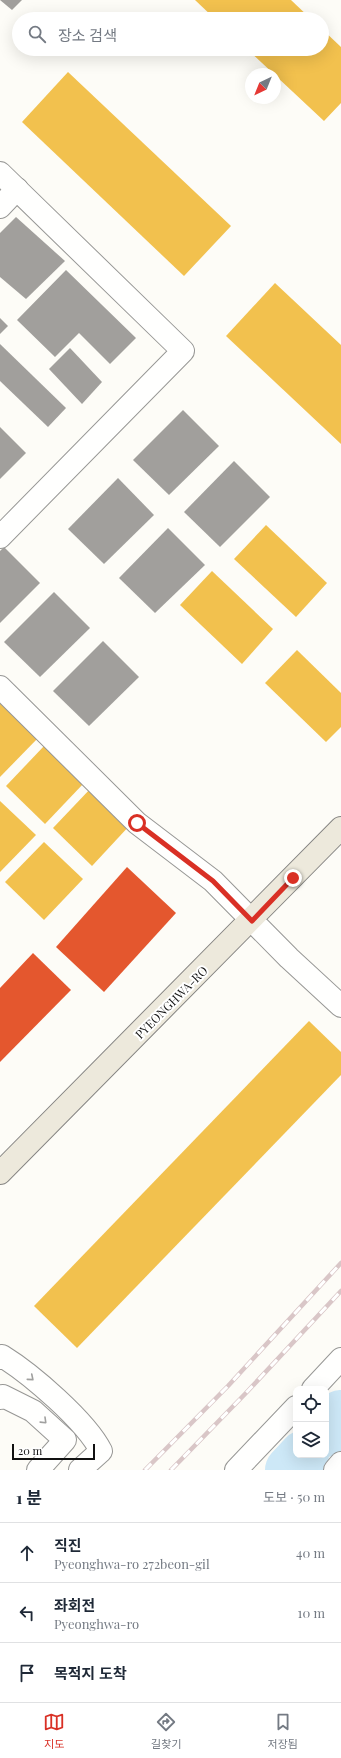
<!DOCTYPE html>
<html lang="ko">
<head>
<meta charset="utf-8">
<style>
  body { margin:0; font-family:"Playfair Display","Noto Sans KR",serif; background:#f6f6f7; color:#1f2937 }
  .controls { position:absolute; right:12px; bottom:12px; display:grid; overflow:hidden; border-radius:8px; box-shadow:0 4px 16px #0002 }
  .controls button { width:36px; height:36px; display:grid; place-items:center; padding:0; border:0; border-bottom:1px solid #e0e1e3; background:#fff; color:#1f2937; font:20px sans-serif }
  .compass { position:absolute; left:245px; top:68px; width:36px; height:36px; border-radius:50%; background:#fff; box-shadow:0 4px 16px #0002; rotate:223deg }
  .scale { position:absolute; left:12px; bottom:10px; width:83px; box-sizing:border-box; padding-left:4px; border:2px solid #111; border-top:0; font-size:11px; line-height:14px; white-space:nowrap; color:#111; -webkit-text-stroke:3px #fff; paint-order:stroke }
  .stop { position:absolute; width:12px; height:12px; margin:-9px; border:3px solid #d93025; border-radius:50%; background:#fff }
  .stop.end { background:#d93025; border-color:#fff; box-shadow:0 1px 4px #0008 }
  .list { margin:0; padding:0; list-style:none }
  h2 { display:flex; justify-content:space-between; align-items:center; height:52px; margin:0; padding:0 16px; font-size:17px }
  h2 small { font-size:13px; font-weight:400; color:#747a83 }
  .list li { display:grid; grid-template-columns:26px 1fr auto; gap:12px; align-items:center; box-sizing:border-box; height:60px; padding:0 16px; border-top:1px solid #e0e1e3 }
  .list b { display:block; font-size:15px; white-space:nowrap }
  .list p { margin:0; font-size:13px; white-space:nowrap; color:#747a83 }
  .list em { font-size:13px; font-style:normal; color:#747a83 }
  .icon { flex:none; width:22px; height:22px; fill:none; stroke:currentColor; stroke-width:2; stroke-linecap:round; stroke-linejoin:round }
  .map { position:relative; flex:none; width:341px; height:1470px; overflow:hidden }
  .search { position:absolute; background:#fff; box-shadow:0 4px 16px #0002; left:12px; right:12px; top:12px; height:44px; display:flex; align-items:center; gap:10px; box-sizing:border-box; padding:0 14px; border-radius:22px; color:#747a83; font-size:15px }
  .sheet { height:232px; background:#fff }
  nav { display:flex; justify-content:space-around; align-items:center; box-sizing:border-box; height:56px; border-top:1px solid #e0e1e3; background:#fff; font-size:11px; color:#747a83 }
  nav a { display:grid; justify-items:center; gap:2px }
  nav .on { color:#d93025 }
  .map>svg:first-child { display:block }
  .homes { fill:#f2c14e }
  .shops { fill:#e4572e }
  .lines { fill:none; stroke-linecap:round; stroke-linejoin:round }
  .river { stroke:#cde8f7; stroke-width:50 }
  .building { fill:#a19f9c }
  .minor-casing { stroke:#979795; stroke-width:24 }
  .major-casing { stroke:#858482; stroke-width:24 }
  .minor { stroke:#fffffe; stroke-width:22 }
  .major { stroke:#ede9dc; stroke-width:22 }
  .rail-casing { stroke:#d9c6c7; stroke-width:4.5 }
  .rail { stroke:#fff; stroke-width:3; stroke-dasharray:9; stroke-linecap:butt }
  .oneway { stroke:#a0a09f }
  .route { stroke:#d93025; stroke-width:5 }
  .labels { text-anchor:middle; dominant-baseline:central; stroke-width:4; stroke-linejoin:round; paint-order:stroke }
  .street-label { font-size:12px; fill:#111; stroke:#fff }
</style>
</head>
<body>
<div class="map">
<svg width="341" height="1470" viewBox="0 0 341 1470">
  <rect width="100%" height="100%" fill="#fdfcf7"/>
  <!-- homes -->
  <g class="homes">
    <path d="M195 0H291L311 19H215Z"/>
    <path d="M322 29 341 47V103L324 121 247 49H322Z"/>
    <path d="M68 72 231 226 184 276 22 122Z"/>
    <path d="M275 283 341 345V444L226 336Z"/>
    <path d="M266 525 327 583 296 617 234 559Z"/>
    <path d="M212 571 273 629 242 664 180 605Z"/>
    <path d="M297 650 341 693V727L326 742 265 683Z"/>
    <path d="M0 702 38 738 0 777Z"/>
    <path d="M45 745 84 783 45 824 6 786Z"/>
    <path d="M92 787 131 824 92 866 53 828Z"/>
    <path d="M0 801 36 835 0 872Z"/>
    <path d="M44 842 83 879 44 920 5 882Z"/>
    <path d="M309 1021 341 1052V1075L77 1348 34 1306Z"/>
  </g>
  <!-- shops -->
  <g class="shops">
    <path d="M127 867 176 913 104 992 56 947Z"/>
    <path d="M33 953 71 990 0 1062V988Z"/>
  </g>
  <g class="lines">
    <!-- river -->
    <g class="river">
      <path d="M326 1432 341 1415"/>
      <path d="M290 1470 304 1455"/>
    </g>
  </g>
  <!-- building -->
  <g class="building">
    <path d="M0 0H22L12 10Z"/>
    <path d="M16 217 65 261 26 299 0 277V233Z"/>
    <path d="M66 270 136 338 110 364 79 333 55 357 17 320Z"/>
    <path d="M0 318 8 326 0 334Z"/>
    <path d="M0 344 66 408 48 427 0 381Z"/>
    <path d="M70 348 102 382 82 404 49 369Z"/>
    <path d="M183 410 219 446 169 495 133 460Z"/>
    <path d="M0 427 26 453 0 479Z"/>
    <path d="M234 461 270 497 220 547 184 512Z"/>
    <path d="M118 478 154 515 104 564 68 529Z"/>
    <path d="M168 528 205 565 155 613 119 578Z"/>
    <path d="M4 547 40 583 0 623V551Z"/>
    <path d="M54 592 90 628 40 677 4 642Z"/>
    <path d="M103 641 139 677 89 726 53 691Z"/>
  </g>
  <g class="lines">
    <defs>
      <g id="minor">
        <path d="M0 173 183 351 0 537"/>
        <path d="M0 207 17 189"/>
        <path d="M0 687 137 823 213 881 289 958 341 1006"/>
        <path d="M0 1358 2 1356C31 1374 86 1421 101 1451L80 1470"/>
        <path d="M313 1389 341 1359"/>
        <path d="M0 1398 3 1396 33 1411 65 1440 38 1470"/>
        <path d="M236 1470 296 1407"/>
        <path d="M335 1470 341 1463"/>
      </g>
      <path id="major" d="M0 1173 341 828"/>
    </defs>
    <!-- minor casing -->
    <use href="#minor" class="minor-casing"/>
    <!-- major casing -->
    <use href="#major" class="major-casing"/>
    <!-- minor -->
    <use href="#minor" class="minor"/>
    <!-- major -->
    <use href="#major" class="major"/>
    <defs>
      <g id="rail">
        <path d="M145 1470 228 1386 341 1263"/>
        <path d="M171 1470 245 1394 341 1291"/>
      </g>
    </defs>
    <!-- rail casing -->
    <use href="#rail" class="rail-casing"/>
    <!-- rail -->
    <use href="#rail" class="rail"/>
  </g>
  <!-- one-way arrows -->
  <defs><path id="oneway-chevron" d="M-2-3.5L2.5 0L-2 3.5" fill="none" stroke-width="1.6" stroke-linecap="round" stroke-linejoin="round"/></defs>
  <g class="oneway">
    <use href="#oneway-chevron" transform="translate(31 1378) rotate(40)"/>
    <use href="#oneway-chevron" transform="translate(44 1421) rotate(44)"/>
  </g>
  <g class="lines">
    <!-- route -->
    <path class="route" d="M137 823 213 881 252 921 293 878"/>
  </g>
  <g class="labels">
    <!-- street labels -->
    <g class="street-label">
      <text transform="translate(171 1002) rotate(-45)">PYEONGHWA-RO</text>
    </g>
  </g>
</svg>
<div class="controls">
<button><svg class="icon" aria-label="locate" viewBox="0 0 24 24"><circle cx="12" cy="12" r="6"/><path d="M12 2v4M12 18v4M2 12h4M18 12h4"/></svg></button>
<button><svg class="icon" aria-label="layers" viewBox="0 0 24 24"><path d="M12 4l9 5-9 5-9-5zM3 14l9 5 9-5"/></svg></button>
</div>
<svg class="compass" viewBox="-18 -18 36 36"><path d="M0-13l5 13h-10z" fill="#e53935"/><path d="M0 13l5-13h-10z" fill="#747a83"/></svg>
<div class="scale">20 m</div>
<div class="stop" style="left:137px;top:823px"></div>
<div class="stop end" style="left:293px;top:878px"></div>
<div class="search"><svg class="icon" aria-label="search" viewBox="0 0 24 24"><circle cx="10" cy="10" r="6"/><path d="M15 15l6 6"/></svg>장소 검색</div>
</div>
<section class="sheet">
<h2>1 분<small>도보 · 50 m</small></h2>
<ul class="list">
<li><svg class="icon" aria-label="ahead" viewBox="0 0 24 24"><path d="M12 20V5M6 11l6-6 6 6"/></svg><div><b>직진</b><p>Pyeonghwa-ro 272beon-gil</p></div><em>40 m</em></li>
<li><svg class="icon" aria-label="left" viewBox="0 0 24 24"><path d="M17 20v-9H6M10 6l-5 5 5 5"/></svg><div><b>좌회전</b><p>Pyeonghwa-ro</p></div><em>10 m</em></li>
<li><svg class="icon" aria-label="arrive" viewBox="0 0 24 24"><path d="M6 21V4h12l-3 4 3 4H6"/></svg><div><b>목적지 도착</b></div></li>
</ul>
</section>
<nav>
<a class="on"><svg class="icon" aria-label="map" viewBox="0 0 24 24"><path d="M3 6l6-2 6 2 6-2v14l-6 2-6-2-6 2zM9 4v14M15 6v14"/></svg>지도</a>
<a><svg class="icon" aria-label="directions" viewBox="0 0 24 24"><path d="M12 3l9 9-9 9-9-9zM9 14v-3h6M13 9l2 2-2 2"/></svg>길찾기</a>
<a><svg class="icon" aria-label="saved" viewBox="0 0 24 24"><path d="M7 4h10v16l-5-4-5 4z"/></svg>저장됨</a>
</nav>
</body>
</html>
